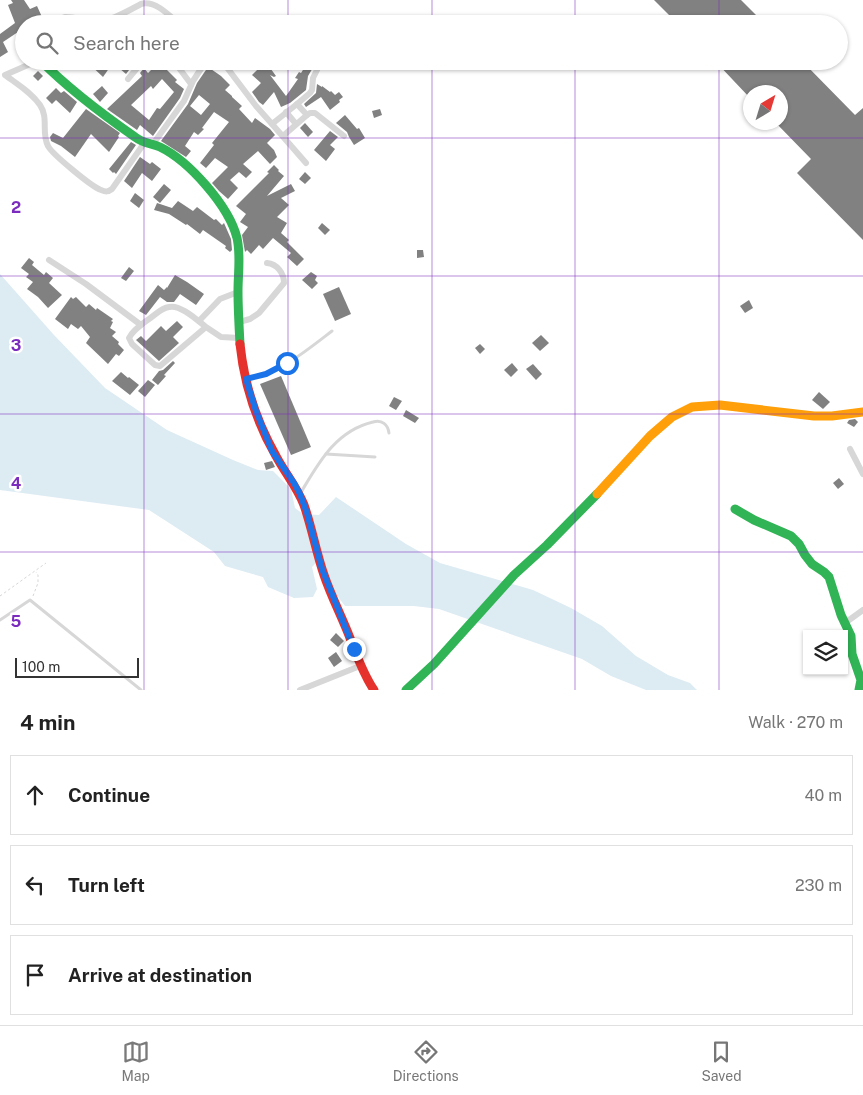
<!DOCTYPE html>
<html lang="en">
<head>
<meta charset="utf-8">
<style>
  body { margin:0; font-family:"Public Sans",sans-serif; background:#f2f2f2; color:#222 }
  .controls { position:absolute; right:15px; bottom:15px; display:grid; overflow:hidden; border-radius:0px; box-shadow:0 1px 4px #0004 }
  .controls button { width:45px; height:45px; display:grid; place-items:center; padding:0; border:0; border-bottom:1px solid #e0e0e0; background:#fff; color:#222; font:25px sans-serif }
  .compass { position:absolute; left:743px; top:85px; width:45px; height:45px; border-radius:50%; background:#fff; box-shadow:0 1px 4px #0004; rotate:38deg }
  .scale { position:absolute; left:15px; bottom:12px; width:124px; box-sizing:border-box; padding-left:5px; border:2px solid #333; border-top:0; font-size:14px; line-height:18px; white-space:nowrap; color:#333; -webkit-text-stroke:4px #fff; paint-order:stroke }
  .stop { position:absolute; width:15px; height:15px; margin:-11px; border:4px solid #1a73e8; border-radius:50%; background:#fff }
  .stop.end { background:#1a73e8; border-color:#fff; box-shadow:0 1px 5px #0008 }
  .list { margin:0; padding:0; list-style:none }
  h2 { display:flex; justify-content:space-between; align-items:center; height:65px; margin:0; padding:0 20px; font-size:21px }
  h2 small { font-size:16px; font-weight:400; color:#767676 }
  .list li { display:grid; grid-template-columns:32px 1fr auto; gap:15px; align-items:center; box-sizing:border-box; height:80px; margin:0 10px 10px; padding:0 10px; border:1px solid #e0e0e0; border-radius:0px }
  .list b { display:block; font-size:19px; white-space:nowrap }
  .list em { font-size:16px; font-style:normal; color:#767676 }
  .icon { flex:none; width:28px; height:28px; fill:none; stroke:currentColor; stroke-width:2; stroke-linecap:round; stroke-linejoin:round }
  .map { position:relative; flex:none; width:863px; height:690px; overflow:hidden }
  .search { position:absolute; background:#fff; box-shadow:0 1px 4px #0004; left:15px; right:15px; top:15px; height:55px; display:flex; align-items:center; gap:12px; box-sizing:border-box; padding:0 18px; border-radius:28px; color:#767676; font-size:19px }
  .sheet { height:335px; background:#fff }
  nav { display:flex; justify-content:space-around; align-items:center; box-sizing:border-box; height:70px; border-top:1px solid #e0e0e0; background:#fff; font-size:14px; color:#767676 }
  nav a { display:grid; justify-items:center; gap:2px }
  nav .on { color:#7a7a7a }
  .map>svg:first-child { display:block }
  .water { fill:#ddebf3 }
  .building { fill:#818181; fill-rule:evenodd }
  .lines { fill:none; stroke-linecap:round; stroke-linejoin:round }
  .path { stroke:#d6d6d6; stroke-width:1; stroke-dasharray:2.5 2.5; stroke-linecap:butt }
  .lane { stroke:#d7d7d7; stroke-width:3 }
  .street { stroke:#d7d7d7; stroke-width:6 }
  .fast { stroke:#30b455; stroke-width:9 }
  .slow { stroke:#ff9f0a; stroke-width:9 }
  .jam { stroke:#e5322d; stroke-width:9 }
  .route { stroke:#1a73e8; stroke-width:6 }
  .grid { fill:none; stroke:#7b2cbf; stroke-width:1; stroke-opacity:0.55 }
  .grid-label { font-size:16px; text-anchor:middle; font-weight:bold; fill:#7b2cbf; stroke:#fff; stroke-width:5; stroke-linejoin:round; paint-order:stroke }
</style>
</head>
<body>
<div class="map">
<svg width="863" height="690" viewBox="0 0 863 690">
  <rect width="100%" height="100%" fill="#fff"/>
  <!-- water -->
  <path class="water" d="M0 274 54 335 105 388 167 430 233 460 258 470 273 471 291 489 295 508 303 514 319 515 336 497 406 544 440 563 533 590 571 608 602 626 636 656 668 675 690 683 697 690H646L611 676 582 659 439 609 414 606H345L335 593 316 563 312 567 317 589 313 597 294 598 268 587 263 577 225 566 214 552 149 510 0 490Z"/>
  <!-- building -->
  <g class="building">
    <path d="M11 0H24L30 9 37 6 42 17 39 19 42 24H24V28L3 42 8 52 0 57V34L15 23 8 5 13 3Z"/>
    <path d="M654 0H741L765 24H678Z"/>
    <path d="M86 61H102L110 67 103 77Z"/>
    <path d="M125 61H136L126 74 119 68Z"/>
    <path d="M252 61H271L268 65 276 76 274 77 270 75 286 96 298 79 295 78 299 72 301 73 308 62 314 66 308 76 306 90 290 103 281 107 274 92 263 105 259 102 252 92 261 83 252 75 260 67Z"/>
    <path d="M715 61H802L855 115 863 108V240L797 173 811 159 775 122H780V92H750V98Z"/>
    <path d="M159 62 177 80 175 82 184 89 180 98 153 136 140 125 137 130 107 109 142 76 140 73 144 68 148 73ZM162 79 174 92 160 109 157 108 149 120 131 105 151 86 153 89Z"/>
    <path d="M208 67 221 76 230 85 225 90 232 96V97L242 106 239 109 252 123 255 118 270 129 275 135 267 143 274 150 277 157 270 164 258 151 243 164 252 172 246 178 239 172 230 180 238 188 228 199 219 191 212 183 228 167 215 158 206 168 200 163 214 145 212 143 229 122 214 112 202 128 204 129 198 135 194 132 185 146 191 151 186 157 161 141 188 104 197 83ZM199 95 210 104 201 115 190 106Z"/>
    <path d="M38 71 43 76 38 81 33 76Z"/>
    <path d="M317 84 322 87V86L330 92 331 91 335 95 339 92 343 97 339 100 340 102 330 110 321 97 306 107 304 104 316 93Z"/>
    <path d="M102 86 108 93 100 102 93 94Z"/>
    <path d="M56 88 61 93 64 91 77 102 70 113 56 100 52 104 46 98Z"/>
    <path d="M86 109 120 133 118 136 119 137 109 152 91 134 75 157 61 146 51 141 50 137 53 133 63 138Z"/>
    <path d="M380 109 382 115 374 118 372 111Z"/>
    <path d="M345 115 357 129 359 128 365 138 354 145 349 137 347 132 336 123Z"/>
    <path d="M305 123 313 132 308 137 300 128Z"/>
    <path d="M330 131 338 137 330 145 335 149 326 161 314 150Z"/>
    <path d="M131 142 136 145 116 174 114 172 113 173 109 169Z"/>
    <path d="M140 157 150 164 152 162 161 169 152 181 142 173 132 188 124 181Z"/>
    <path d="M274 165 279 170 278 171 284 176 267 196 291 184 295 191 281 198 289 205 277 217 287 223 281 233 289 240 287 242 304 259 297 266 287 257 291 253 273 238 263 249 259 245 251 254 247 250 245 252 242 235 248 227 240 222 246 214 236 206 269 173 267 172Z"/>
    <path d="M305 172 311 178 305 184 299 179Z"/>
    <path d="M164 184 171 190 160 203 153 197Z"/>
    <path d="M135 193 144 200 139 208 130 201Z"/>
    <path d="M178 201 193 211 197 207 214 220 216 219 222 225 224 223 231 239 232 250 230 252 225 248 226 246 203 230 200 234 187 224 186 225 169 214 154 210 157 203 172 208Z"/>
    <path d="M322 223 330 230 325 235 318 228Z"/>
    <path d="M417 250H423L424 257 417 258Z"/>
    <path d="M29 258 34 262 32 265 44 275 46 272 53 278 49 283 62 295 48 308 38 297 27 289 33 282 26 277 29 274 21 268Z"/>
    <path d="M129 267 134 271 126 281 121 278Z"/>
    <path d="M311 272 317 276 315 280 318 283 312 289 302 280Z"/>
    <path d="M175 275 187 282 204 294 196 305 180 294 174 302H167L160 297 146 315 139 311 158 285 164 290 167 287V288Z"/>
    <path d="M339 287 351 314 335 321 323 294Z"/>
    <path d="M71 297 73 299 76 297 86 307 89 304 96 310 97 308 113 319 111 321 113 322 110 328 116 332 112 336 119 342 118 344 124 350 119 356 116 354 108 364 86 343 90 337 81 326 78 329 71 324 68 329 55 319Z"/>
    <path d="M749 300 753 308 745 313 740 306Z"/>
    <path d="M177 321 183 327 173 337 179 343 159 361 136 340 141 336 146 341 161 326 166 331Z"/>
    <path d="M541 335 549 343 540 351 532 343Z"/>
    <path d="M480 344 485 349 480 354 475 348Z"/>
    <path d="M173 361 175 363 164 375 166 376 158 385 152 380 159 371 163 370Z"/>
    <path d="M512 363 518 370 511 377 504 370Z"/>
    <path d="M533 364 542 374 536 380 526 369Z"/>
    <path d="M121 372 128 378 129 377 139 385 130 395 112 381Z"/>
    <path d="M281 376 311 447 291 455 260 384Z"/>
    <path d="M148 380 155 385 145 397 138 391Z"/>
    <path d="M819 392 830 402 823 409 812 400Z"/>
    <path d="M394 397 402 401 396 410 389 406Z"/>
    <path d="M406 410 419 418 415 423 403 416Z"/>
    <path d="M855 419 858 422 854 427 847 423 849 420Z"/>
    <path d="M272 461 275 467 266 470 264 463Z"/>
    <path d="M839 478 844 484 838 489 833 483Z"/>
    <path d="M336 633 344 641 338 647 330 640Z"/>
    <path d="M336 652 342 661 334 667 328 658Z"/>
  </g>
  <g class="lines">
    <!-- path -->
    <g class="path">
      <path d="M0 596 46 563"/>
      <path d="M33 596 38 583V575L36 572"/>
    </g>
    <!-- lane -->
    <g class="lane">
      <path d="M247 379C280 373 306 351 332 331"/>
      <path d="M326 454 375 457"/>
      <path d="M300 494C318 464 335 431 373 422 382 419 388 425 389 433"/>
      <path d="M0 620 30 600 141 690"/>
    </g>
    <!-- street -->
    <g class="street">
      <path d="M59 24 62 18 65 17C75 17 83 20 93 21 110 22 126 12 141 4 155 0 169 15 179 24"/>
      <path d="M20 39 24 44"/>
      <path d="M37 61 5 75C17 84 31 92 40 105 49 118 41 133 48 146 52 154 92 187 101 190 106 192 108 192 112 189L145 142"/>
      <path d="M170 61 179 68 191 84"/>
      <path d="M222 61 256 106 272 124 297 104 310 93 312 90 313 78 317 70"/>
      <path d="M128 79 143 61"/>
      <path d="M286 112 296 124"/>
      <path d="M307 115 310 113H315L344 136"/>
      <path d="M272 124 306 163"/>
      <path d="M283 136 307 115 297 104"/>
      <path d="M153 144 184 101 193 81 206 61"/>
      <path d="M49 260 86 284 141 325"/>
      <path d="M199 321 220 299 238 292"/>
      <path d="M239 322 250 319 259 313 284 283C284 273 277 264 267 263"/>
      <path d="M206 327C197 320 180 304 169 307 161 308 155 315 149 319 142 324 133 330 129 338L132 344 155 365 160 366 206 327 221 337 240 338"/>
      <path d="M850 449 863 474"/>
      <path d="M845 623 863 610"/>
      <path d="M300 690 360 666"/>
    </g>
    <!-- fast -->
    <g class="fast">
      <path d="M41 61C70 90 102 114 135 137 144 144 151 143 160 147 189 161 229 206 237 238 241 255 238 273 238 291 238 308 239 326 240 344"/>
      <path d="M735 509 754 520 791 536 799 544 805 555 812 564 824 572 829 577 841 615 851 636 852 654 861 680 859 690"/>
      <path d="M406 690 434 664 514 575 547 545 597 494"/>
    </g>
    <!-- slow -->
    <path class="slow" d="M597 494 650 436 672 417 692 407 720 405 814 416H832L863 412"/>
    <!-- jam -->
    <path class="jam" d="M240 344C244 383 256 421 276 456 285 473 297 487 304 505 312 528 316 552 324 575 331 596 342 617 350 638 357 656 363 674 374 690"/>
  </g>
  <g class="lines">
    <!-- route -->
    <path class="route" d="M287 363 266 374 246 379 256 411 272 451 294 483 300 494 307 513 322 569 354 649"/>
  </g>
  <!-- grid -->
  <path class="grid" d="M144 0V24M288 0V24M432 0V24M575 0V24M719 0V24M144 61V690M288 61V690M432 61V690M575 61V690M719 61V690M0 138H863M0 276H863M0 414H863M0 552H863"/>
  <g class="grid-label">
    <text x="16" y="213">2</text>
    <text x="16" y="351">3</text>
    <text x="16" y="489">4</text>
    <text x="16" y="627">5</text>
  </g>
</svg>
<div class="controls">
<button><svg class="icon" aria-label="layers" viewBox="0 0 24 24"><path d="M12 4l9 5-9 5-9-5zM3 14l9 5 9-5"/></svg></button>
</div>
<svg class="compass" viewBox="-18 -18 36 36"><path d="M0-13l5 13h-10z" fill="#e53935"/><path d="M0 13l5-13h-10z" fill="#767676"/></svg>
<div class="scale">100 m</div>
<div class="stop" style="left:287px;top:363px"></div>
<div class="stop end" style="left:354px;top:649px"></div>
<div class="search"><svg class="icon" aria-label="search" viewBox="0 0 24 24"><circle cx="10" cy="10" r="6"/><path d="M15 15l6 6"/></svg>Search here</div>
</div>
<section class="sheet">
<h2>4 min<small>Walk · 270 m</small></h2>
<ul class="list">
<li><svg class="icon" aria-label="ahead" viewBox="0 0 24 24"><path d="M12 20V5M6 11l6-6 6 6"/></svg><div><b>Continue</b></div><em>40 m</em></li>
<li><svg class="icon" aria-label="left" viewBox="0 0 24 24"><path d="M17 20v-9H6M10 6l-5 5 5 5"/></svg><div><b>Turn left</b></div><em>230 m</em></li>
<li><svg class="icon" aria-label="arrive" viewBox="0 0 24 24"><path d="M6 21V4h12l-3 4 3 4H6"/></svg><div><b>Arrive at destination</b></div></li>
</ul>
</section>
<nav>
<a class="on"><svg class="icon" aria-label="map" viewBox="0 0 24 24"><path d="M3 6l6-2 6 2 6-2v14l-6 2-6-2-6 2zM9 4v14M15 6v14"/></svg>Map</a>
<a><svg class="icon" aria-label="directions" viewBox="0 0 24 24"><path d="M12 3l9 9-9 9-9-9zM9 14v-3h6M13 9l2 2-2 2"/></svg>Directions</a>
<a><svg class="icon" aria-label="saved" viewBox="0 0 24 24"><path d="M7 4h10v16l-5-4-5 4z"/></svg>Saved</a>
</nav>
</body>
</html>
